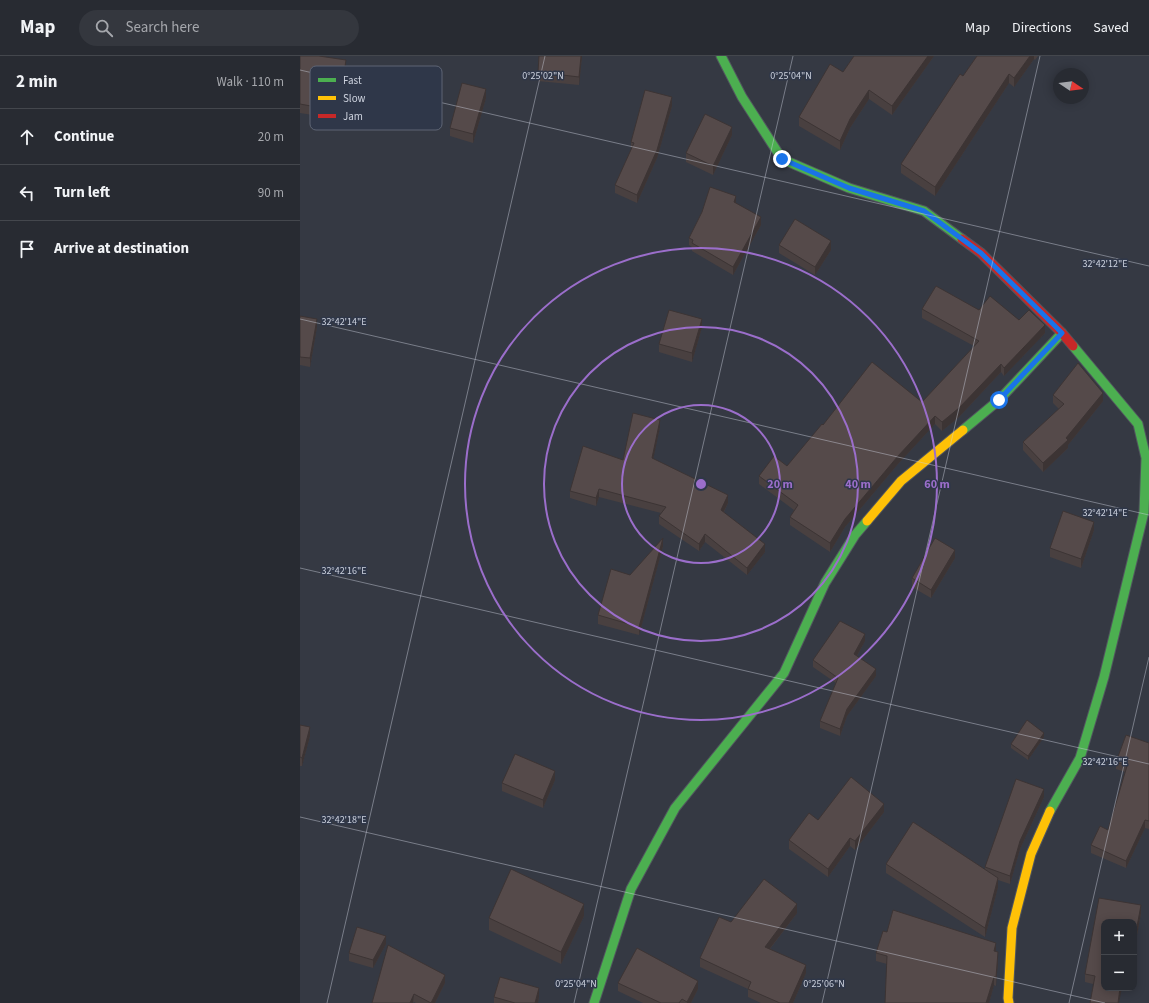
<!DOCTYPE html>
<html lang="en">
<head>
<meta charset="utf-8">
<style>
  body { margin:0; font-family:"Source Sans 3",sans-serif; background:#34373e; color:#f1f3f6 }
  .controls { position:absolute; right:12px; bottom:12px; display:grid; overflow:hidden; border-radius:8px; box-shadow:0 2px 10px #0003 }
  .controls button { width:36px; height:36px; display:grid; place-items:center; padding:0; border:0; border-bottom:1px solid #44474d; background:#282b32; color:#f1f3f6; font:20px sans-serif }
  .compass { position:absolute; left:753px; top:12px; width:36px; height:36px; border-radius:50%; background:#282b32; box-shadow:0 2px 10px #0003; rotate:103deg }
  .stop { position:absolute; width:12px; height:12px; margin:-9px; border:3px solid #1a73e8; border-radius:50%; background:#fff }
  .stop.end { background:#1a73e8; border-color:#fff; box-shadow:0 1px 4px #0008 }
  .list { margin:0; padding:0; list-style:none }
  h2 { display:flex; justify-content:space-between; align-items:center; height:52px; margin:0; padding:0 16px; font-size:17px }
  h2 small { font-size:13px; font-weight:400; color:#a5a7ac }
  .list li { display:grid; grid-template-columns:26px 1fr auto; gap:12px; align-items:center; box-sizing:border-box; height:56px; padding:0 16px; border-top:1px solid #44474d }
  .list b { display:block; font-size:15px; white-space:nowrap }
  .list em { font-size:13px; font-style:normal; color:#a5a7ac }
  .icon { flex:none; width:22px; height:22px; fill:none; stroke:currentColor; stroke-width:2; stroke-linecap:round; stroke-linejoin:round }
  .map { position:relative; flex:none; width:849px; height:947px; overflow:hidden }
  header { display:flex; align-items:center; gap:24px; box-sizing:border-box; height:56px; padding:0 20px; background:#282b32; border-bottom:1px solid #44474d }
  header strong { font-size:19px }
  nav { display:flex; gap:22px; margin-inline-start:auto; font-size:14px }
  .search { width:280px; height:36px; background:#34373e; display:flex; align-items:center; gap:10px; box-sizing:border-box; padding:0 14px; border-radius:22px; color:#a5a7ac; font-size:15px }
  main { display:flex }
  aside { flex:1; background:#282b32 }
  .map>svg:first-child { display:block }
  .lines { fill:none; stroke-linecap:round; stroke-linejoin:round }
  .fast-casing { stroke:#51555e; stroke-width:11 }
  .slow-casing { stroke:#51555e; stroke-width:11 }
  .jam-casing { stroke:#51555e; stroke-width:11 }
  .fast { stroke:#4caf50; stroke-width:9 }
  .slow { stroke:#ffc107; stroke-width:9 }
  .jam { stroke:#c62828; stroke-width:9 }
  .wall { fill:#494040 }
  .shaded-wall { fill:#3c3434 }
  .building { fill:#554a4a; stroke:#3c3434 }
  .route { stroke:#1a73e8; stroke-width:5 }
  .ticks { fill:none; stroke:#ccd1dd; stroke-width:1; stroke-opacity:0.45 }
  .ring { fill:none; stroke:#9b6ecb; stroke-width:2 }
  .key { fill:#2f3749; stroke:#5e6575; stroke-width:1 }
  .key-label { font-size:11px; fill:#ccd1dd }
  .ticks-label { font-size:10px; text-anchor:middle; fill:#ccd1dd; stroke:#2f3749; stroke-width:3; stroke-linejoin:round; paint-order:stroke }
  .centre { fill:#9b6ecb; stroke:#2f3749; stroke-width:2 }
  .ring-label { font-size:12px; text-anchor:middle; font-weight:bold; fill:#9b6ecb; stroke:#2f3749; stroke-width:3; stroke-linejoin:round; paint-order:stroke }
</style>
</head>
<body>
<header>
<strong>Map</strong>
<div class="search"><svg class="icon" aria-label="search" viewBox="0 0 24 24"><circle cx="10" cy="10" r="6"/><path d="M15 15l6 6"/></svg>Search here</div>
<nav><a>Map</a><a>Directions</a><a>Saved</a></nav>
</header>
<main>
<aside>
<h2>2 min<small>Walk · 110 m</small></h2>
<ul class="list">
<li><svg class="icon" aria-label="ahead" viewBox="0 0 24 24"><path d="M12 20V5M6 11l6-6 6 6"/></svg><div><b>Continue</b></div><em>20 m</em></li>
<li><svg class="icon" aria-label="left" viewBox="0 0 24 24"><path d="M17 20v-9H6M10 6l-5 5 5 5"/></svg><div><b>Turn left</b></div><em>90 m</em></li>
<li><svg class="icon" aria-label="arrive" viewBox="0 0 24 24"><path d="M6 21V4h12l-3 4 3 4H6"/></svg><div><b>Arrive at destination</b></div></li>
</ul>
</aside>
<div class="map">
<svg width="849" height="947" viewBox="0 0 849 947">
  <rect width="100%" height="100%" fill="#353943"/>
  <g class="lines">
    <defs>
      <g id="fast">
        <path d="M421 0 442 41 482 103 549 132 624 155 662 183"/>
        <path d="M663 374 699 344 762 277"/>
        <path d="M750 755 780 702 804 621 844 456 846 402 838 368 773 290"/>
        <path d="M294 947 331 833 375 752 484 617 525 527 555 479 567 465"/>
      </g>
      <g id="slow">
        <path d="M567 465 601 425 663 374"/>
        <path d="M709 947 708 942 712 872 731 798 750 755"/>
      </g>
      <path id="jam" d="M662 183 681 197 762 277 773 290"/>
    </defs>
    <!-- fast casing -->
    <use href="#fast" class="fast-casing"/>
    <!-- slow casing -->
    <use href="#slow" class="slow-casing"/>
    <!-- jam casing -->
    <use href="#jam" class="jam-casing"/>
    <!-- fast -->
    <use href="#fast" class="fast"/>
    <!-- slow -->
    <use href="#slow" class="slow"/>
    <!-- jam -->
    <use href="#jam" class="jam"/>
  </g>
  <!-- wall -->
  <g class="wall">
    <path d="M0 0 46 13 38 63 0 57Z"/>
    <path d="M239 0H282L279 29 238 25V16Z"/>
    <path d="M554 0H634L592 59 569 43 550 72 540 94 499 70V61L543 16Z"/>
    <path d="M677 0H738L735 4 734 3 714 31 709 27 635 140 601 117V108Z"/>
    <path d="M186 42 173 87 150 80V72Z"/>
    <path d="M372 50 357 102 337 147 315 137V129L331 94V86Z"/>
    <path d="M432 79 413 119 386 106V97Z"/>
    <path d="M436 147 461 169 433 219 392 195V191L389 189V182Z"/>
    <path d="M479 189 531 194 515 219 479 197Z"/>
    <path d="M622 253 679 254 719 264 745 277 704 320 701 316 659 361 642 375 635 368 598 408 545 471 530 496 490 469V461L494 454 459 428V420L487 410 523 369 622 346 674 290 622 262Z"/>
    <path d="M0 260 17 271 10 311 0 309Z"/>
    <path d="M402 271 392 306 359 296V288Z"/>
    <path d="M753 339 803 345 768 389V392L743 416 723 394V386L759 353 753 347Z"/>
    <path d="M360 371 353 403 428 447 424 456 465 496 447 519 405 486 399 495 359 468V460L361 457 299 441 296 450 270 442V435L323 404Z"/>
    <path d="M794 474 781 512 750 501V492Z"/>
    <path d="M363 490 339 579 298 568V559L330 519Z"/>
    <path d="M655 502 631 542 612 531V522Z"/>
    <path d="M565 585 557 600 576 620 547 660 540 680 520 672V665L536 627 513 611V604Z"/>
    <path d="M0 669 10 680 2 710H0Z"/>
    <path d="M744 681 728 704 711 692V688Z"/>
    <path d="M849 687V773L845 772 826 812 791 797V789L808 774 825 716 816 713V706Z"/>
    <path d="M255 724 243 752 202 735V727Z"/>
    <path d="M744 741 720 793 710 828 698 824V831L685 881 586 817V808L685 813V811Z"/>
    <path d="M584 756 555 794 550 790 528 821 489 793V784L518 764Z"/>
    <path d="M497 857 470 893 506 917 493 947H461L448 941V933L400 911V902L431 866Z"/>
    <path d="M841 857 834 895V866L793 928 785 926V918Z"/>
    <path d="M284 860 261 908 189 874V862Z"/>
    <path d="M86 888 73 912 49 905V897Z"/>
    <path d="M696 896 698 904 696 930 694 929 689 947H585L587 908 576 905V897Z"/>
    <path d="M145 927 135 947H116L114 946 113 947H72Z"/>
    <path d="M318 927 398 933 391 947H343L318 935Z"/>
    <path d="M239 940 238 947H194V941Z"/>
  </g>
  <!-- shaded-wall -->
  <g class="shaded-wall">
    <path d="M281 0H282L279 29V21Z"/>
    <path d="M628 0H634L592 59V50Z"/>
    <path d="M730 0H734V3L714 31V22Z"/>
    <path d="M46 4V13L38 63V55Z"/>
    <path d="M709 18V27L635 140V131Z"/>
    <path d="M186 33V42L173 87V78Z"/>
    <path d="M569 34V43L550 72 540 94V85L550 63Z"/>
    <path d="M372 41V50L357 102 337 147V139Z"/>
    <path d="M432 71V79L413 119V110Z"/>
    <path d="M436 140V148L434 146Z"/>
    <path d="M461 161V169L433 219V211Z"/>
    <path d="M531 185V194L515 219V211Z"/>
    <path d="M17 263V271L10 311V302Z"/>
    <path d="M402 263V271L392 306V297Z"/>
    <path d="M745 269V277L704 320V312Z"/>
    <path d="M701 308V316L659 361 642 375V366Z"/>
    <path d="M803 337V345L768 389V392L743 416V407L766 382Z"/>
    <path d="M635 360V368L598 408 545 471 530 496V487L545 463 598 400Z"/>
    <path d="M360 364V371L352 409V402Z"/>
    <path d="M299 433V441L296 450V442Z"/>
    <path d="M428 439V447L421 461V454Z"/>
    <path d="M794 466V474L781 512V503Z"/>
    <path d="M405 478V486L399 495V488Z"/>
    <path d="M363 482V490L339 579V571Z"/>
    <path d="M465 488V496L447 519V512Z"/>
    <path d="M655 494V502L631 542V534Z"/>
    <path d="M565 578V585L554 605V598Z"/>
    <path d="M576 613V620L547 660 540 680V673L547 653Z"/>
    <path d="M10 671V680L2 710V702Z"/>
    <path d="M744 677V681L728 704V700Z"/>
    <path d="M255 715V724L243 752V744Z"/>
    <path d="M744 733V741L720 793 710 828V820L720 785Z"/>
    <path d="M584 748V756L555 794V785Z"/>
    <path d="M845 764V772L826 812V805Z"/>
    <path d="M550 782V790L528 821V813Z"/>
    <path d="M698 822V831L685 881V872Z"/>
    <path d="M284 848V860L261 908V896Z"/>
    <path d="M497 848V857L465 899V891Z"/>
    <path d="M841 849V857L834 895V887Z"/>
    <path d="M86 880V888L73 912V904Z"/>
    <path d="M696 887V895H694Z"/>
    <path d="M698 896V904L696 930V921Z"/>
    <path d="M506 909V917L493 947H489Z"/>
    <path d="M145 919V927L135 947H131Z"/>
    <path d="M694 921V929L689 947H686Z"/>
    <path d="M398 925V933L391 947H387V946Z"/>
    <path d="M239 932V940L238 947H235Z"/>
    <path d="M820 932H822L819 947H818Z"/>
    <path d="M114 938 113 947H110Z"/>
  </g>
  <!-- building -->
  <g class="building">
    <path d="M0 0H19L46 4 38 55 0 48Z"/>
    <path d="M239 0H281L279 21 238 16Z"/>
    <path d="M554 0H628L592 50 569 34 550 63 540 85 499 61 530 8 543 16Z"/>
    <path d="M677 0H730L714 22 709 18 635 131 601 108 660 18 663 20Z"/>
    <path d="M162 27 186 33 173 78 150 72Z"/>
    <path d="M345 34 372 41 357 94 337 139 315 129 334 87 331 86Z"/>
    <path d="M405 58 432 71 413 110 386 97Z"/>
    <path d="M410 131 436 140 434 146 461 161 433 211 392 187 393 184 389 182 402 156Z"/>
    <path d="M495 163 531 185 515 211 479 189Z"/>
    <path d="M636 230 679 254 690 240 719 264 729 254 745 269 704 312 701 308 659 352 642 366 635 360 598 400 545 463 530 487 490 461 498 449 459 420 474 400 487 410 522 368 523 369 572 306 622 346 679 285 622 253Z"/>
    <path d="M369 254 402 263 392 297 359 288Z"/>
    <path d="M0 260 17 263 10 302 0 301Z"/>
    <path d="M778 307 803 337 766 382 768 384 743 407 723 386 764 348 753 339Z"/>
    <path d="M333 357 360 364 352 402 428 439 421 454 465 488 447 512 405 478 399 488 359 460 366 451 299 433 296 442 270 435 283 390 323 404Z"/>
    <path d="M763 455 794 466 781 503 750 492Z"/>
    <path d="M363 482 339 571 298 559 311 513 330 519Z"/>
    <path d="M635 482 655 494 631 534 612 522Z"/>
    <path d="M540 565 565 578 554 598 576 613 547 653 540 673 520 665 538 622 513 604Z"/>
    <path d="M727 664 744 677 728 700 711 688Z"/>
    <path d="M0 669 10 671 2 702 0 701Z"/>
    <path d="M826 679 849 687V765L845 764 826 805 791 789 800 770 808 774 827 710 816 706Z"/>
    <path d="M215 698 255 715 243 744 202 727Z"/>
    <path d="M551 721 584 748 555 785 550 782 528 813 489 784 509 757 518 764Z"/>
    <path d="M716 723 744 733 720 785 710 820 685 811Z"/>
    <path d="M613 766 698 822 685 872 586 808Z"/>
    <path d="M211 813 284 848 261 896 189 862Z"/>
    <path d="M464 823 497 848 465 891 506 909 489 947H480L448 933 451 926 400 902 419 861 431 866Z"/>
    <path d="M799 842 841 849 834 887V866H804V932H820L818 947H790L795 920 785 918Z"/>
    <path d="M593 854 696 887 694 895 698 896 696 921H694L686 947H585L587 900 576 897 583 875 587 876Z"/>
    <path d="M57 871 86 880 73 904 49 897Z"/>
    <path d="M88 889 145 919 131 947 114 938 110 947H72Z"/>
    <path d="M337 892 398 925 387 946 382 943 379 947H361L318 927Z"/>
    <path d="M200 921 239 932 235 947H215L194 941Z"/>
  </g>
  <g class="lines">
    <!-- route -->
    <path class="route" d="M482 103 549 132 624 155 681 197 762 277 699 344"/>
  </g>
  <!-- ticks -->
  <path class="ticks" d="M0 14 849 210M0 263 849 459M0 512 849 708M0 761 805 947M27 947 245 0M274 947 493 0M522 947 740 0M769 947 849 601"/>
  <!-- distance rings -->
  <g class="ring">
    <circle cx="401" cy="428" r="79"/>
    <circle cx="401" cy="428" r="157"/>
    <circle cx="401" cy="428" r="236"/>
  </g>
  <!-- legend -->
  <rect x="10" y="10" width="132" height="64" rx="6" class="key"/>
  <rect x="18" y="22" width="18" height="4" fill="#4caf50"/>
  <rect x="18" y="40" width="18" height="4" fill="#ffc107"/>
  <rect x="18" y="58" width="18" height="4" fill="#c62828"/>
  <g class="key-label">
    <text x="43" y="28">Fast</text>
    <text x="43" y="46">Slow</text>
    <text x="43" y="64">Jam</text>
  </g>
  <g class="ticks-label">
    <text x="243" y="23">0°25'02"N</text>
    <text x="491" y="23">0°25'04"N</text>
    <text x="805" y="211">32°42'12"E</text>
    <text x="44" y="269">32°42'14"E</text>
    <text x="805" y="460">32°42'14"E</text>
    <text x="44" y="518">32°42'16"E</text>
    <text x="805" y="709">32°42'16"E</text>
    <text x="44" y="767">32°42'18"E</text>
    <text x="276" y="931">0°25'04"N</text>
    <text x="524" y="931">0°25'06"N</text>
  </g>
  <circle cx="401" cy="428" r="6" class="centre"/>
  <g class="ring-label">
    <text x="480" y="432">20 m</text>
    <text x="558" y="432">40 m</text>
    <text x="637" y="432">60 m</text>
  </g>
</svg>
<div class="controls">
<button>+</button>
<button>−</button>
</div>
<svg class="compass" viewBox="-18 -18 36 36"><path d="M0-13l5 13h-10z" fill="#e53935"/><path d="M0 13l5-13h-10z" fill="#a5a7ac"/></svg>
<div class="stop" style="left:699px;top:344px"></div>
<div class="stop end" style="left:482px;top:103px"></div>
</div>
</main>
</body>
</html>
